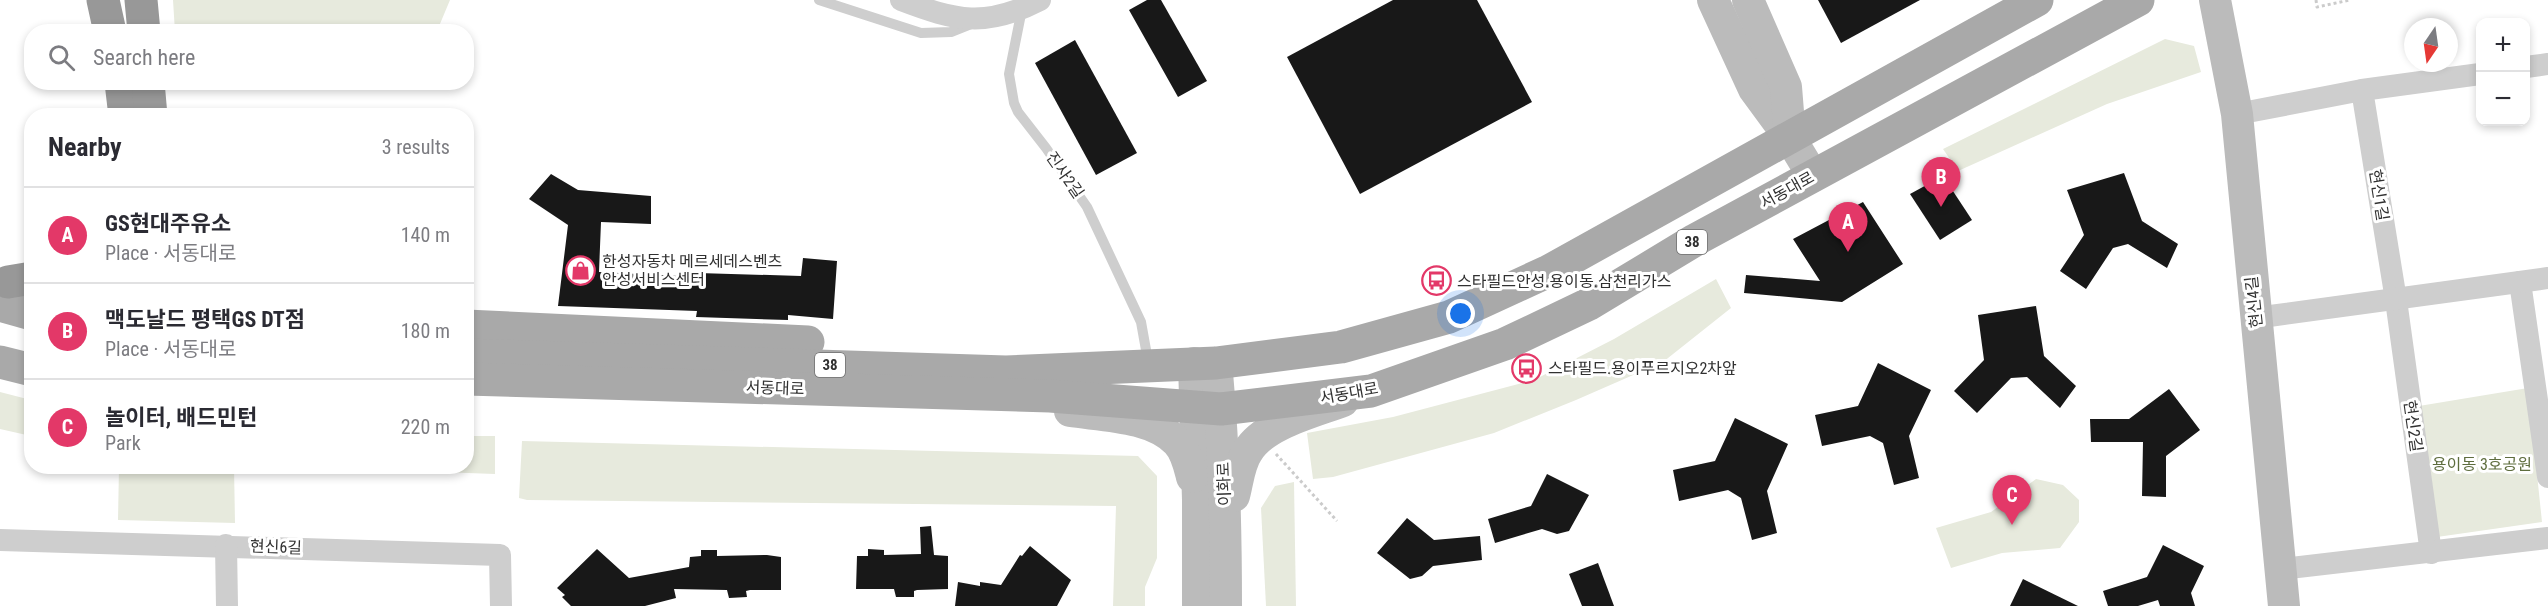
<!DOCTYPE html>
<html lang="en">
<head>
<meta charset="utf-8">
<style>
  body { margin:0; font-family:"Roboto Condensed","Noto Sans KR",sans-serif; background:#f2f2f3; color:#2b2b33 }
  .controls { position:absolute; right:18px; top:18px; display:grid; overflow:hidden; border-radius:12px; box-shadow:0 3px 9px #0003 }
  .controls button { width:54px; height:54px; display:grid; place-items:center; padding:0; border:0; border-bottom:2px solid #e1e1e2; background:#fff; color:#2b2b33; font:30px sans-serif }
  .compass { position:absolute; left:2404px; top:18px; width:54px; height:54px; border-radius:50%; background:#fff; box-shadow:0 3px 9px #0003; rotate:193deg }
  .you { position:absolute; left:1461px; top:314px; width:21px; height:21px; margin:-15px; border:4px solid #fff; border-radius:50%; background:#1a73e8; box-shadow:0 0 0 9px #1a73e833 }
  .badge { display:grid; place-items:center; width:39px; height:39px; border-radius:50%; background:#e33868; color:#fff; font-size:20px; font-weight:700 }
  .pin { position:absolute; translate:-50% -50px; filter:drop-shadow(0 2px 3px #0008) }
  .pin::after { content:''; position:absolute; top:32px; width:21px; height:18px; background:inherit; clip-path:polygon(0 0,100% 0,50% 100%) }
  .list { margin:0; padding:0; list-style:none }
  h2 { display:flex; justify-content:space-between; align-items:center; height:78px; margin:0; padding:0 24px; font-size:26px }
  h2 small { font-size:20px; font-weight:400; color:#7c7c81 }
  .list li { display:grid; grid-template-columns:39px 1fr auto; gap:18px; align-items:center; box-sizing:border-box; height:96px; padding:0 24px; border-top:2px solid #e1e1e2 }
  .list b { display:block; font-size:22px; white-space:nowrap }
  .list p { margin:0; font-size:20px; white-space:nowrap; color:#7c7c81 }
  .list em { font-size:20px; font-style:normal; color:#7c7c81 }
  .icon { flex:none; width:33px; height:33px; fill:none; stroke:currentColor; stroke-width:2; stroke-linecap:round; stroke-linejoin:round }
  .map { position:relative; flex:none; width:2548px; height:606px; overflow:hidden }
  .search { position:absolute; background:#fff; box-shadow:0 3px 9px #0003; left:24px; top:24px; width:450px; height:66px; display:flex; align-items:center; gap:15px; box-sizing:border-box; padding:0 21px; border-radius:24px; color:#7c7c81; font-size:22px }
  .panel { position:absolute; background:#fff; box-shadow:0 3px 9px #0003; left:24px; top:108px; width:450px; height:366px; border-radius:24px }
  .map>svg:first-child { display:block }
  .green { fill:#e7eadd }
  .building { fill:#181818 }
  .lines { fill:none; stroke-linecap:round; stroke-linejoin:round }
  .path { stroke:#cbcbcb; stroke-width:3; stroke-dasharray:3 3; stroke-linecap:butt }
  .lane { stroke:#cecece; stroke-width:10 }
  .street { stroke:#cecece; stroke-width:22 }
  .secondary { stroke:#bbb; stroke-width:32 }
  .primary { stroke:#a9a9a9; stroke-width:33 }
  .highway { stroke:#989898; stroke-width:33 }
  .labels { text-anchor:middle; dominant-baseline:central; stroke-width:6; stroke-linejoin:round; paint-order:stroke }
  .shield { fill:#fff; stroke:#6f6f6f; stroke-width:1.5 }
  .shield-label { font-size:15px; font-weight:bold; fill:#313131 }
  .street-label { font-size:16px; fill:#313131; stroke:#fff }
  .poi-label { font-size:16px; fill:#313131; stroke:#fff; text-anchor:start }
  .park-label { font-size:16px; fill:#5e6d3e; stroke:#fff }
</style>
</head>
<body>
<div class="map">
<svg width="2548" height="606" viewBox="0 0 2548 606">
  <rect width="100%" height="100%" fill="#fff"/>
  <!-- green -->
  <g class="green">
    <path d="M173 0H450L437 31 307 32 299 28 298 32H175Z"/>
    <path d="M2165 39 2194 46 2201 72 2107 104 1958 171 1943 149Z"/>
    <path d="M1716 279 1731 308 1663 362 1576 400 1494 433 1333 477 1313 479 1307 433 1393 417 1534 380 1614 339Z"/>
    <path d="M2528 388 2542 522 2437 537 2419 406Z"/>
    <path d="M0 392 31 400V436L0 429Z"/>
    <path d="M467 436H495V474L302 467 466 466Z"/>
    <path d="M522 441 1138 456 1157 476V558L1145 587V606H1113L1116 506 527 500 519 498Z"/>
    <path d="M119 467H234L235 523 118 520Z"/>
    <path d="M2036 479 2063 485 2079 500V522L2060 548 2002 553 1951 568 1936 528 1991 512Z"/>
    <path d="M1294 482 1296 606H1266L1261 508 1275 486Z"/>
  </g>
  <!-- building -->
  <g class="building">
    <path d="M1147 0H1161L1207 81 1178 97 1129 10Z"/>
    <path d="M1393 0H1477L1532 102 1360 194 1287 57Z"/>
    <path d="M1818 0H1920L1841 43Z"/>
    <path d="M1075 40 1137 153 1096 175 1035 63Z"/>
    <path d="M2124 173 2142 221 2178 244 2167 268 2128 244 2113 248 2086 289 2060 271 2084 235 2067 190Z"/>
    <path d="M551 174 578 190 651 196V224L601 222 599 272 698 277V273L801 276 803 258 837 261 833 319 788 315V320L696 317 697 311 558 306 568 225 529 199Z"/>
    <path d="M1943 176 1972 220 1940 240 1910 194Z"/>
    <path d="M1863 202 1903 264 1842 302 1744 293 1746 275 1820 281 1793 239Z"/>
    <path d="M2036 306 2044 356 2076 386 2060 408 2027 377 2011 378 1977 413 1954 391 1984 360 1978 315Z"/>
    <path d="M1878 363 1931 390 1909 436 1919 478 1894 485 1883 443 1870 436 1822 446 1815 415 1858 406Z"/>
    <path d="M2169 389 2200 430 2166 456V497L2142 496 2143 442H2091L2090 419H2129Z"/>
    <path d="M1735 418 1788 444 1767 491 1777 533 1752 540 1741 498 1728 490 1679 501 1673 470 1715 461Z"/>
    <path d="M1547 474 1589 495 1569 531 1557 534 1542 529 1495 543 1488 519 1531 506Z"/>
    <path d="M1407 518 1434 540 1480 536 1482 560 1433 566 1422 576 1410 579 1377 553Z"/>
    <path d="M931 526 934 555 948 556V589L917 590 914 591V597H896L894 589H856L857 556H868V549L884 550V555L921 554 920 527Z"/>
    <path d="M2163 545 2204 566 2191 593 2195 606H2160L2158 600 2138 606H2108L2103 591 2147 577Z"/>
    <path d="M1030 546 1071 580 1057 606H955L958 582 980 586V582L1001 585 1020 555 1022 556Z"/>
    <path d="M597 549 629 578 689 567 690 557 701 556V550H717V556L767 555 781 557V590H750L746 591 747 597 729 598 727 590 674 589 676 598 645 606H571L562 597 565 595 557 588Z"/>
    <path d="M1598 563 1614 606H1582L1569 574Z"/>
    <path d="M2023 579 2078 606H2010Z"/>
  </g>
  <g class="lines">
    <!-- path -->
    <g class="path">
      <path d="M2316 0 2317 7 2350 0"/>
      <path d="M1276 454 1337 521"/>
    </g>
    <!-- lane -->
    <g class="lane">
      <path d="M819 0 921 33 951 32 971 24"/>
      <path d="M1022 9 1009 74 1014 103 1018 112 1046 148 1087 207 1141 322 1148 361"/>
    </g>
    <!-- street -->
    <g class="street">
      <path d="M901 0C956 21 986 28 1040 0"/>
      <path d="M2526 67 2548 64"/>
      <path d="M2362 90 2396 300 2431 553"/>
      <path d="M2237 114 2362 90 2480 74"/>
      <path d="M2520 282 2548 477"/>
      <path d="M2255 318 2548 278"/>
      <path d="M0 540 500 555 501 606"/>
      <path d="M226 545 227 606"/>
      <path d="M2282 569 2548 538"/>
    </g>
    <!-- secondary -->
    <g class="secondary">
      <path d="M1713 0 1754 89 1790 138 1813 176"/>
      <path d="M1748 0 1786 87 1790 137"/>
      <path d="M2215 0 2237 114 2284 606"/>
      <path d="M1194 363 1198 500V606"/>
      <path d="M1216 363C1224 443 1226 525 1226 606"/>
      <path d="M1070 411C1104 416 1152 416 1177 442 1186 451 1189 465 1192 477"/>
      <path d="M1234 496C1238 481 1239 464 1248 451 1264 424 1314 412 1343 401"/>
    </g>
    <!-- primary -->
    <g class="primary">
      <path d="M0 305 32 314"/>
      <path d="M466 326 808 342"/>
      <path d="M466 355 1006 372 1216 363 1341 347 1449 317 1549 271 2037 0"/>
      <path d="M0 362 32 370"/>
      <path d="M466 379 1050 396 1221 409 1371 391 1505 344 1589 304 1695 240 2138 0"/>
    </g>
    <!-- highway -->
    <g class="highway">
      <path d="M103 0 110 32"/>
      <path d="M141 0 144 32"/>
      <path d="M121 82 125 116"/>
      <path d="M148 82 151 116"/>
      <path d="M8 282 32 278"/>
    </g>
  </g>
  <!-- icons -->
  <defs>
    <symbol id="shop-ring" viewBox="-11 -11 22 22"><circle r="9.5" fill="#fff" stroke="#e33868" stroke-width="1.5"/><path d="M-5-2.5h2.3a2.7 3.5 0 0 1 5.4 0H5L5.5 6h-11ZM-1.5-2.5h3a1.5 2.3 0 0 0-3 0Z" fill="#e33868"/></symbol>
    <symbol id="bus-ring" viewBox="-11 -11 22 22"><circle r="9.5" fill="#fff" stroke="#e33868" stroke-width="1.5"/><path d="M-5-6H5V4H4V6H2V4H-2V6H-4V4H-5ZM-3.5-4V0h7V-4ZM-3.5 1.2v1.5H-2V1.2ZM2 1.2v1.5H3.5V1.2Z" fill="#e33868"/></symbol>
  </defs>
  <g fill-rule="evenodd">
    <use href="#shop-ring" x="564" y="254" width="33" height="33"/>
    <use href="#bus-ring" x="1420" y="264" width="33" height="33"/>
    <use href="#bus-ring" x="1510" y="352" width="33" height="33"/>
  </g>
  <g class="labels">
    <!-- shield labels -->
    <g class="shield">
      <rect x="1677" y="230" width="30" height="24" rx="4.5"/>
      <rect x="815" y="353" width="30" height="24" rx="4.5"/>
    </g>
    <g class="shield-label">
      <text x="1692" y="242">38</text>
      <text x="830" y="365">38</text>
    </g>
    <!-- street labels -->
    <g class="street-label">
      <text transform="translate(1065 175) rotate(55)">진사2길</text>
      <text transform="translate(1787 190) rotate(-29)">서동대로</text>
      <text transform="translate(2379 195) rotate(81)">현신1길</text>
      <text transform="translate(2254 302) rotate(-96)">현신4길</text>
      <text transform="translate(775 388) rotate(2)">서동대로</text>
      <text transform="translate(1349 393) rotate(-10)">서동대로</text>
      <text transform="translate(2413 426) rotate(82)">현신2길</text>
      <text transform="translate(1224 484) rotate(-92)">이화로</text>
      <text transform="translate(276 547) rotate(2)">현신6길</text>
    </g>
    <!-- poi labels -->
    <g class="poi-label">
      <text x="602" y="261">한성자동차 메르세데스벤츠<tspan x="602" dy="18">안성서비스센터</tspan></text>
      <text x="1457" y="281">스타필드안성.용이동.삼천리가스</text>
      <text x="1548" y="368">스타필드.용이푸르지오2차앞</text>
    </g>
    <!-- park labels -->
    <g class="park-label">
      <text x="2482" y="464">용이동 3호공원</text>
    </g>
  </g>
</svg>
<div class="controls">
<button>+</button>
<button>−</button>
</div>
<svg class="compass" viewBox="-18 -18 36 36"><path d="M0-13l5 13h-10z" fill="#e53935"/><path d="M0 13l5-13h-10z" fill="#7c7c81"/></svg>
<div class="you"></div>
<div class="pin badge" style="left:1848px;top:252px">A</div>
<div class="pin badge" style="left:1941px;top:207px">B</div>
<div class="pin badge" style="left:2012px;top:525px">C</div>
<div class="search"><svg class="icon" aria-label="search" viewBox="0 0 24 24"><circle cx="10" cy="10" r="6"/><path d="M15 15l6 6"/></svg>Search here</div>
<section class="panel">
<h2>Nearby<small>3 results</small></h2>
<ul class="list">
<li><span class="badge">A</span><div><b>GS현대주유소</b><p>Place · 서동대로</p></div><em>140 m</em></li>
<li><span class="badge">B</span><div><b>맥도날드 평택GS DT점</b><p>Place · 서동대로</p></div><em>180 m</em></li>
<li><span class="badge">C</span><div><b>놀이터, 배드민턴</b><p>Park</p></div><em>220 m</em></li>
</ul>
</section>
</div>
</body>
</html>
